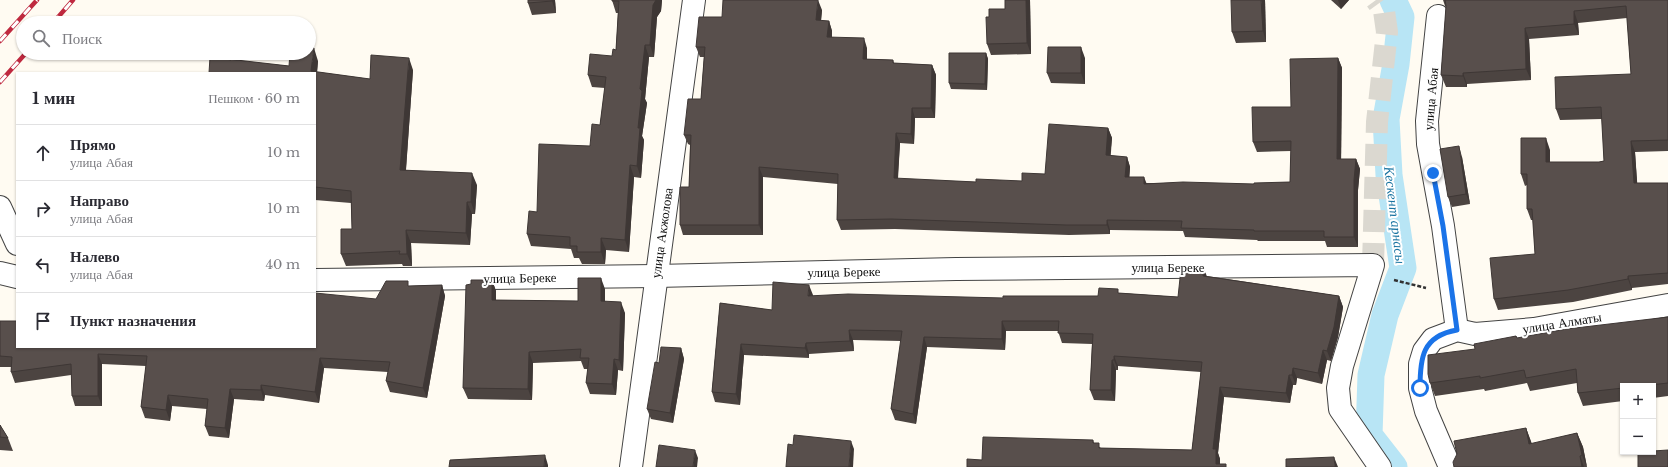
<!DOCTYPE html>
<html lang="ru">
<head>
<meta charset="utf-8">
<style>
  body { margin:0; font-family:"Libre Baskerville",serif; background:#f2f2f3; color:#2b2b33 }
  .controls { position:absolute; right:12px; bottom:12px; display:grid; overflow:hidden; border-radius:0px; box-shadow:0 1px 3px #0004 }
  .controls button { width:36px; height:36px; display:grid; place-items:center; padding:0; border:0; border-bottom:1px solid #e1e1e2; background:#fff; color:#2b2b33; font:20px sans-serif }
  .stop { position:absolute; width:12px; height:12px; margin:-9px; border:3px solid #1a73e8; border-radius:50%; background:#fff }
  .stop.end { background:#1a73e8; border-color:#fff; box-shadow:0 1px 4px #0008 }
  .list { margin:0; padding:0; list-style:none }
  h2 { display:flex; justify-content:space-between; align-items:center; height:52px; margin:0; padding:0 16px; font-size:17px }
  h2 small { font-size:13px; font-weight:400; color:#7c7c81 }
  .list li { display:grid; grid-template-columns:26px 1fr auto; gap:12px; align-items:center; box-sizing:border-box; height:56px; padding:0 16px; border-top:1px solid #e1e1e2 }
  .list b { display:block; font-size:15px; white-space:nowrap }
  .list p { margin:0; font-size:13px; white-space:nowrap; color:#7c7c81 }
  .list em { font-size:13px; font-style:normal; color:#7c7c81 }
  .icon { flex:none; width:22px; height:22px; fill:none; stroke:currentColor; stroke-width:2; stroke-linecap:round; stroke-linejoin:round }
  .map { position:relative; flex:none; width:1668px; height:467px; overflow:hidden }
  .search { position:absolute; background:#fff; box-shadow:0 1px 3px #0004; left:16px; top:16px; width:300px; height:44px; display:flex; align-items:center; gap:10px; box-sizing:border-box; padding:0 14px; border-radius:22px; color:#7c7c81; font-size:15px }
  .panel { position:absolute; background:#fff; box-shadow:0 1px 3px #0004; left:16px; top:72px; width:300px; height:276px; border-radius:0px }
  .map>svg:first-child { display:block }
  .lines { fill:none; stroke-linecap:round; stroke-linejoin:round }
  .canal { stroke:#b8e5f5; stroke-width:27 }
  .street-tunnel { stroke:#dbd8d0; stroke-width:22; stroke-dasharray:22 11; stroke-linecap:butt }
  .street-casing { stroke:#434343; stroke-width:24 }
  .path { stroke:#323232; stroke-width:2.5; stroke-dasharray:4 2; stroke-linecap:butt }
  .street { stroke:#fff; stroke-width:22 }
  .rail-casing { stroke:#bf293f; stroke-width:4.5 }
  .rail { stroke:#fff; stroke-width:3; stroke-dasharray:9; stroke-linecap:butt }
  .wall { fill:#4c4441 }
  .shaded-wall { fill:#3e3735 }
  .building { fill:#584f4c; stroke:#3e3735 }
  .route { stroke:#1a73e8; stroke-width:5 }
  .labels { text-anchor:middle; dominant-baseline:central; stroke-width:4; stroke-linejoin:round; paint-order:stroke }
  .street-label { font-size:13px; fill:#101010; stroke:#fff }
  .water-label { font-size:14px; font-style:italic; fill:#1974a1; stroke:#fff }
</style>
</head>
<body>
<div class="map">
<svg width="1668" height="467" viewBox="0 0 1668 467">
  <rect width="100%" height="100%" fill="#fffbf2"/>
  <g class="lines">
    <!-- canal -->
    <path class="canal" d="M1393 0 1401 17 1396 64 1386 119 1389 175 1403 268 1385 315 1371 375 1369 435 1394 467"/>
    <!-- street-tunnel -->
    <path class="street-tunnel" d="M1373 265 1377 122 1387 32 1384 11 1376 0"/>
    <defs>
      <g id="street">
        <path d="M1438 16 1427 121 1428 144 1443 226 1457 330"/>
        <path d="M0 207 17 244"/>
        <path d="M0 273 17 277"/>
        <path d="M315 280 656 276 956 269 1373 265 1342 366 1338 388 1340 409 1380 467"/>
        <path d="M631 467 694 0"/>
        <path d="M1450 467 1426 411 1420 388V364L1424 351 1433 339 1457 330 1475 334 1534 329 1668 305"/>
      </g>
    </defs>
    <!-- street casing -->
    <use href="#street" class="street-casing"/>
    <!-- path -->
    <path class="path" d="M1394 280 1426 288"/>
    <!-- street -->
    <use href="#street" class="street"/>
    <defs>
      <g id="rail">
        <path d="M53 23 73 0"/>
        <path d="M0 41 37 0"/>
        <path d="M0 82 26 53"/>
      </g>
    </defs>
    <!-- rail casing -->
    <use href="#rail" class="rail-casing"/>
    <!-- rail -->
    <use href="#rail" class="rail"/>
  </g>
  <!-- wall -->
  <g class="wall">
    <path d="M528 0H555L556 13 532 15 528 3Z"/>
    <path d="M612 0H662L661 11 657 17 654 57H649L645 99 647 103 642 136 644 140 641 178 634 177 629 252 606 250 605 264H582L579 258H574L571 249 531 246 527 234 537 212 590 146 600 125 605 88 592 87 588 75 612 56 616 50 618 13H616Z"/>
    <path d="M1005 0H1030L1031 54 991 55 987 44 989 17 1005 9Z"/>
    <path d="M1265 0 1266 42 1236 43 1232 32Z"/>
    <path d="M1331 0H1349L1341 9Z"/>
    <path d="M1443 0H1668V151L1635 152 1637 183H1668V284L1632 288V290L1573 302 1498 310 1494 299 1535 254 1533 220H1531L1527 209V185L1525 186 1521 174 1550 150V162H1599L1604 161 1602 119 1560 120 1556 109 1631 74 1627 18 1578 23 1579 35 1529 39 1531 80 1467 84V87H1446L1441 75 1446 7 1445 6Z"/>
    <path d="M822 10 821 21H829L832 31V37L867 48V59L893 60 894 63 932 65 936 75 935 118H915L914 144 900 143 898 179 976 182 1022 181 1045 174 1108 128 1112 138 1110 156 1127 157 1130 167 1129 177 1146 183 1254 184 1290 182 1291 151 1257 152 1253 142 1291 107 1338 58 1342 68 1341 159H1356L1360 169 1358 190V247H1327L1325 241H1258L1257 240 1185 237 1183 231 1110 230V234L1069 235 895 229 841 230 837 220 838 184 763 177V235H683L680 225 689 187 690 145 688 144 684 135 701 99 704 57H700L696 47 722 17Z"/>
    <path d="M236 53 234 60 289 66 318 61 317 72 370 79 413 70 406 170 477 185 475 214H472L470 245 411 243 412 266H403L402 264 346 266 341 254 352 229 351 203 315 200V73L210 60 209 56Z"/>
    <path d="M986 53 988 59 987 90 951 89 949 83Z"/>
    <path d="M1085 58V84L1051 83 1047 73Z"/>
    <path d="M1462 157 1470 204 1452 207 1448 197Z"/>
    <path d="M1207 276 1339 296 1343 307 1338 337 1331 361 1327 360 1322 384 1297 378 1296 385H1293L1290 403 1224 397 1218 453 1220 459 982 460 1093 440 1094 443 1101 448 1192 450 1201 372 1118 366V370H1116L1115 401 1094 400 1090 390 1092 344 1062 343 1058 331H1006L1005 350 927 347 916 424 895 420 891 409 901 341 853 340 854 351 809 354V358L744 355 740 405 715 402 712 392 720 303 772 310 813 295V296L1003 298 1098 296 1120 293 1178 297Z"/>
    <path d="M492 280 496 291V300L578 301 605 289V301L625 313 623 371 618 370 616 395 590 394 586 383 588 369H584L581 361 533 363 532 400 468 399 463 388 471 284Z"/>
    <path d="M442 285 445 296 427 398 390 392 386 381 388 372 324 368 319 403 265 395 264 401 234 399 229 438 209 436 205 426 207 409 172 406 170 421 145 418 141 407 146 366 102 364V406H75L72 396 71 375 15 383 11 372V367H0V321L17 347 376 299 410 286Z"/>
    <path d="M1668 317V396L1653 398V386H1623V401L1583 406 1578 393 1577 383 1530 391 1527 383 1485 391 1484 389 1435 396 1430 383 1475 349 1516 336 1517 338Z"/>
    <path d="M681 348 684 359 673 423 651 419 647 409Z"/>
    <path d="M0 425 8 438 13 451 0 450Z"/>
    <path d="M1526 428 1532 444 1577 433 1583 447 1587 467H1454Z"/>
  </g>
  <!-- shaded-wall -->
  <g class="shaded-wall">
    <path d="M552 0H555L556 13 552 1Z"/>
    <path d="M656 0H662L661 11 657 17 654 57 650 45 653 5Z"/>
    <path d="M818 0 822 10 820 30 816 20Z"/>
    <path d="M1026 0H1030L1031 54 1027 43Z"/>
    <path d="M1261 0H1265L1266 42 1263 31Z"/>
    <path d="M1338 0H1349L1341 9Z"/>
    <path d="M1574 11 1578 23 1579 35 1574 24Z"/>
    <path d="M829 21 832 31 831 47 827 37Z"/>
    <path d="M1525 28 1529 39 1531 80 1526 69Z"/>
    <path d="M864 38 867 48V69L863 59Z"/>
    <path d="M645 45 649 57 645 99 647 103 642 136 644 140 641 178 637 166 638 128 640 89Z"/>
    <path d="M1081 47 1085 58V84L1081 73Z"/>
    <path d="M314 48 318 61 316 84 311 71Z"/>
    <path d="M233 53H236L233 66 231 61Z"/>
    <path d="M986 53 988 59 987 90 985 84Z"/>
    <path d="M409 58 413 70 405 182 400 170Z"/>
    <path d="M1338 58 1342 68 1341 169 1337 159Z"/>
    <path d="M932 65 936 75 935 118 931 108Z"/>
    <path d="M1463 73 1467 84V87L1463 76Z"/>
    <path d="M912 108 915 118 914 144 911 134Z"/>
    <path d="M1108 128 1112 138 1110 165 1106 155Z"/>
    <path d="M896 133 900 143 897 188 894 178Z"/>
    <path d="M1546 138 1550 150V173L1546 162Z"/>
    <path d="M1631 141 1635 152 1638 194 1634 183Z"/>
    <path d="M1459 146 1462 157 1470 204 1466 194Z"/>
    <path d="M1127 157 1130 167 1129 186 1125 177Z"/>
    <path d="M1356 159 1360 169 1358 190V247L1354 237V180Z"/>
    <path d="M630 165 634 177 629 252 625 240Z"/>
    <path d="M759 167 763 177V235L759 225Z"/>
    <path d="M472 173 477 185 475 214 471 202Z"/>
    <path d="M1144 177 1148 187 1144 184Z"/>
    <path d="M467 202 472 214 470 245 466 233Z"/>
    <path d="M1107 220 1110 230V234L1107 225Z"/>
    <path d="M406 230 411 243 412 266 407 254Z"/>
    <path d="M601 238 606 250 605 264 601 252Z"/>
    <path d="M1204 269 1208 279 1203 276Z"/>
    <path d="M1628 276 1632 288V290L1628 279Z"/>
    <path d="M601 278 605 289V312L601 301Z"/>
    <path d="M492 280 496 291V311L492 300Z"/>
    <path d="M442 285 445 296 427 398 423 388Z"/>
    <path d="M809 285 813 295 812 307 808 296Z"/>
    <path d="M1339 296 1343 307 1338 337 1331 361 1327 351Z"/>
    <path d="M621 302 625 313 623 371 619 360Z"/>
    <path d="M1002 321 1006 331 1005 350 1002 339Z"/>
    <path d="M849 330 853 340 854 351 850 341Z"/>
    <path d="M924 337 927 347 916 424 913 414Z"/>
    <path d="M806 343 809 354V358L805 348Z"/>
    <path d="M741 344 744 355 740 405 736 394Z"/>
    <path d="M681 348 684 359 673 423 670 413Z"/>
    <path d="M1323 350 1327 360 1322 384 1318 373Z"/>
    <path d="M529 352 533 363 532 400 528 389Z"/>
    <path d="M98 354 102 364V406L98 396Z"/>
    <path d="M1114 356 1118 366V370L1114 360Z"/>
    <path d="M320 358 324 368 319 403 315 392Z"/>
    <path d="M614 359 618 370 616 395 612 384Z"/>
    <path d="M1112 360 1116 370 1115 401 1111 390Z"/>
    <path d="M1293 368 1297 378 1296 385 1292 375Z"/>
    <path d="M1289 375 1293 385 1290 403 1286 393Z"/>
    <path d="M261 385 265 395 264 401 261 390Z"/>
    <path d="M1220 387 1224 397 1218 453 1220 459V467L1216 464 1213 449Z"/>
    <path d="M230 389 234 399 229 438 225 428Z"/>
    <path d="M168 395 172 406 170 421 166 410Z"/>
    <path d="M1526 428 1531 442 1534 458 1529 444Z"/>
    <path d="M1577 433 1583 447 1587 467 1582 455Z"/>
    <path d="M851 441 854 449 853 467H849Z"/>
    <path d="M695 450 698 458 697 467H693Z"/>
    <path d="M545 455 548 465V467H544Z"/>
    <path d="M1580 456 1584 467H1582Z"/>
    <path d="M1334 457 1338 467H1335Z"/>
  </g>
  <!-- building -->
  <g class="building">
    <path d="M528 0H552V1L528 3Z"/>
    <path d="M612 0H656L653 5 650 45H645L640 89 642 91 638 128H640L637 166 630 165 625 240 601 238V252H577V246H570V237L527 234 529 211 537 212 539 144 590 146 592 124 600 125 606 77 588 75 590 54 612 56 613 49 616 50 619 1H612Z"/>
    <path d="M723 0H818L816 20 829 21 827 37 864 38 863 59 893 60V63L932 65 931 108H912L911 134 896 133 894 178 976 182V179L1022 181V173L1045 174 1049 124 1108 128 1106 155 1127 157 1125 177H1144V184L1183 182 1254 184V183L1290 182 1291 141 1253 142 1252 107H1291L1290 59 1338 58 1337 159H1356L1354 180V237H1324V231H1254V230L1181 228 1182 221 1107 220V225H1066L891 219 837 220 838 174 759 167V225H680V187H689L691 135H684L688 99H701L705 47H696L699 17H722Z"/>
    <path d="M1005 0H1026L1027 43 987 44 986 17H989V9H1005Z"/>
    <path d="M1231 0H1261L1263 31 1232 32Z"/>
    <path d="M1445 0H1668V140L1631 141 1634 183H1668V273L1628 276V279L1568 290 1494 299 1490 258 1535 254 1532 209H1527V174H1521V138H1546V162H1599L1604 161 1601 107 1556 109 1555 77 1631 74 1626 6 1574 11V24L1525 28 1526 69 1463 73V76L1441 75 1446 6Z"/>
    <path d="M309 47 314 48 311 71 370 79 371 55 409 58 400 170 472 173 471 202H467L466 233 406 230 407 254H399L400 251 341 254V229H352L351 191 315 187V73H209L210 57 289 66 290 53H309Z"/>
    <path d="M1048 47H1081V73H1047Z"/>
    <path d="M210 53H233L231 60 209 56Z"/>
    <path d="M949 53H986L985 84 949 83Z"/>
    <path d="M1459 146 1466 194 1448 197 1440 149Z"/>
    <path d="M1181 269H1204L1203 276 1339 296 1334 327 1327 351 1323 350 1318 373 1293 368 1292 375H1289L1286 393 1220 387 1213 449H1216V464H1226V467H967V459L982 460 983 437 1093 440V443H1099V448L1192 450 1202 362 1114 356V360H1112L1111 390H1090L1093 334 1058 333 1059 321H1002V339L924 337 913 414 891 409 902 331 849 330 850 341 806 343 805 348 741 344 736 394 712 392 720 303 772 310 773 282 809 285 808 296 848 294 1003 298V296H1098L1099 288 1118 289V293L1178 297Z"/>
    <path d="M578 278H601V301L621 302 619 360 614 359 612 384 586 383 589 358H580L581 349 529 352 528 389 463 388 466 285 471 284V280H492V300L578 301Z"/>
    <path d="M386 281H408V286L442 285 423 388 386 381 390 362 320 358 315 392 261 385V390L230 389 225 428 205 426 208 399 168 395 166 410 141 407 147 356 98 354V396H72L71 364 11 372 12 357 0 356V321H17V347H315V293L376 299Z"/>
    <path d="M1668 317V383L1641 386H1623V388L1578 393 1576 369 1526 378 1524 370 1480 378V376L1430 383 1428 374V355L1475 349 1474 344 1516 336 1517 338 1567 329Z"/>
    <path d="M661 347 681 348 670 413 647 409 655 362 659 363Z"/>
    <path d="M0 425 8 438 0 437Z"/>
    <path d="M1526 428 1529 444 1577 433 1582 455 1580 456 1582 467H1454L1453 462 1457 454 1454 441Z"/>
    <path d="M794 435 851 441 849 467H786L788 444 793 445Z"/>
    <path d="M659 445 695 450 693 467H656Z"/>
    <path d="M1668 450V467H1638V452H1653V451Z"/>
    <path d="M545 455 544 467H449L450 460Z"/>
    <path d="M1334 457 1335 467H1286V459Z"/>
  </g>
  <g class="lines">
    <!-- route -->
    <path class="route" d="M1420 388C1420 358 1422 336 1457 330L1443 226 1433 173"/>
  </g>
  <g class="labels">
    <!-- street labels -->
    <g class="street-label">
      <text transform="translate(1431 99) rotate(-85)">улица Абая</text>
      <text transform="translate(662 233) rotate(-82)">улица Акжолова</text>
      <text x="1168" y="267">улица Береке</text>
      <text transform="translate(844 272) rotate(-1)">улица Береке</text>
      <text transform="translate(520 278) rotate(-1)">улица Береке</text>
      <text transform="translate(1562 323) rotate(-9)">улица Алматы</text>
    </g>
    <!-- water labels -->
    <g class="water-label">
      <text transform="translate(1395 215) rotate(83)">Кескент арнасы</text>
    </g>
  </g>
</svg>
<div class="controls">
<button>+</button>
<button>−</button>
</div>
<div class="stop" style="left:1420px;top:388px"></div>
<div class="stop end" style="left:1433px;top:173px"></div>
<div class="search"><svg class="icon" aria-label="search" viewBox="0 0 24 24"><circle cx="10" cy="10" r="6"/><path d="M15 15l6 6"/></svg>Поиск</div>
<section class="panel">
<h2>1 мин<small>Пешком · 60 m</small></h2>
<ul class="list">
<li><svg class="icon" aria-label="ahead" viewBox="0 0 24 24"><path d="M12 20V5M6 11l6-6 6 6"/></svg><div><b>Прямо</b><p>улица Абая</p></div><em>10 m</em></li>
<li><svg class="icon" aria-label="right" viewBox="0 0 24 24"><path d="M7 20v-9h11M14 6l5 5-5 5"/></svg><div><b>Направо</b><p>улица Абая</p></div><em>10 m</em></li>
<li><svg class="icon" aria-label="left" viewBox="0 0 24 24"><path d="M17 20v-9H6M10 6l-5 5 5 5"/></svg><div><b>Налево</b><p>улица Абая</p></div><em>40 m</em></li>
<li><svg class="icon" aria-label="arrive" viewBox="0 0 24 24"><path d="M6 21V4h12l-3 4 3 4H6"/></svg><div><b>Пункт назначения</b></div></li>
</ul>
</section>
</div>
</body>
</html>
